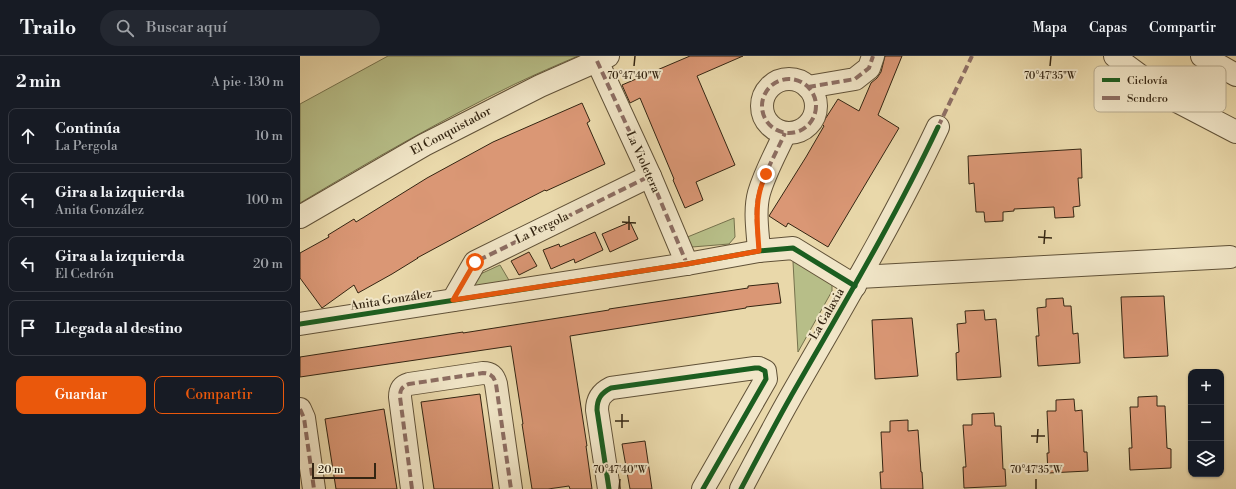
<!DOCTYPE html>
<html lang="es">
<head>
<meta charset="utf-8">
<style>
  body { margin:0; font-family:"Libre Bodoni",serif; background:#242831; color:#f1f3f6 }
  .controls { position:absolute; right:12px; bottom:12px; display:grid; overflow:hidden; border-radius:8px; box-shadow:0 1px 3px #0004 }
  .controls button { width:36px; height:36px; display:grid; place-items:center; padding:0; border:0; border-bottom:1px solid #363941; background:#171b24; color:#f1f3f6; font:20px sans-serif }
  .scale { position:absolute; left:12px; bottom:10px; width:64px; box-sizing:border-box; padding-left:4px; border:2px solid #342512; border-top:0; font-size:11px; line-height:14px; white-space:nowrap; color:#342512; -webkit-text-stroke:3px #f1e6c8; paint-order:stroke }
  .stop { position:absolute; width:12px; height:12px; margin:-9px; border:3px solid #ea580c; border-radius:50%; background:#fff }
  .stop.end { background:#ea580c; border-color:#fff; box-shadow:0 1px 4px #0008 }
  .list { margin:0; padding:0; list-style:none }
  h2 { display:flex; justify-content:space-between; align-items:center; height:52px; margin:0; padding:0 16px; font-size:17px }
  h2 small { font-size:13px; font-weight:400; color:#9ea1a6 }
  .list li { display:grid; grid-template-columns:26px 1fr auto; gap:12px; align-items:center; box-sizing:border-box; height:56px; margin:0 8px 8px; padding:0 8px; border:1px solid #363941; border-radius:8px }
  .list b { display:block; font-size:15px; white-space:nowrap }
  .list p { margin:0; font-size:13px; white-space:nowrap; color:#9ea1a6 }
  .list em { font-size:13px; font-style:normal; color:#9ea1a6 }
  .actions { display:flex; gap:8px; padding:12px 16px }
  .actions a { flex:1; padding:9px 0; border:1px solid #ea580c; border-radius:8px; text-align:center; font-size:14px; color:#ea580c }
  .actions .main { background:#ea580c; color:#fff }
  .icon { flex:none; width:22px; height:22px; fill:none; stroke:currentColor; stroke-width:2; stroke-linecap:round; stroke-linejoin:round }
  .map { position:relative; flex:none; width:936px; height:433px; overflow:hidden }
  header { display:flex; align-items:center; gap:24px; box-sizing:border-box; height:56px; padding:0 20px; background:#171b24; border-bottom:1px solid #363941 }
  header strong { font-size:19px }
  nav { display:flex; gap:22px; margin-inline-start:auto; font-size:14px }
  .search { width:280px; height:36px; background:#242831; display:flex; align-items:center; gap:10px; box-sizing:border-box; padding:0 14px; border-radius:22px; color:#9ea1a6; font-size:15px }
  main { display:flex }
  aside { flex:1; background:#171b24 }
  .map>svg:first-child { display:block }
  .green { fill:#b7be88; stroke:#76724d }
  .building { fill:#da9775; stroke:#342512 }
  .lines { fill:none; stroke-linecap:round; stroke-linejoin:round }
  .minor-casing { stroke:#615238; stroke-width:24 }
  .minor { stroke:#f1e6c8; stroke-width:22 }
  .quiet { stroke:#8d6e63; stroke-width:4; stroke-dasharray:8 4; stroke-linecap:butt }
  .cycleway-casing { stroke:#f1e6c8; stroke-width:8 }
  .cycleway { stroke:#1b5e20; stroke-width:5 }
  .route { stroke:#ea580c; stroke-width:5 }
  .ticks { fill:none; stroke:#342512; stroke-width:1.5 }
  .labels { text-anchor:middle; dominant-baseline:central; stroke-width:4; stroke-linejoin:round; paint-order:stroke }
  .street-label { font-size:12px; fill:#342512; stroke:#f1e6c8 }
  .key { fill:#f1e6c8; stroke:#b8ac91; stroke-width:1 }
  .key-label { font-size:11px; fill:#342512 }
  .ticks-label { font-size:10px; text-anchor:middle; fill:#342512; stroke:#f1e6c8; stroke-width:4; stroke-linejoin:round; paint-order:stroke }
</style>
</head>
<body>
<header>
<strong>Trailo</strong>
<div class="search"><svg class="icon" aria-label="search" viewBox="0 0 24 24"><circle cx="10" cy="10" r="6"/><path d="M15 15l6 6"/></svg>Buscar aquí</div>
<nav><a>Mapa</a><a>Capas</a><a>Compartir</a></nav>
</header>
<main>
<aside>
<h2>2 min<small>A pie · 130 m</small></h2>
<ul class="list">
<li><svg class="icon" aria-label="ahead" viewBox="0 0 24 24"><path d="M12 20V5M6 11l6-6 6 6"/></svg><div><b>Continúa</b><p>La Pergola</p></div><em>10 m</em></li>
<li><svg class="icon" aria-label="left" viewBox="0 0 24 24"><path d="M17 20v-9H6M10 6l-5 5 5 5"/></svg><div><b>Gira a la izquierda</b><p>Anita González</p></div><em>100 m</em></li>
<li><svg class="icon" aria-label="left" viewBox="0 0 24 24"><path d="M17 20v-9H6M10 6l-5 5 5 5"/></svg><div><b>Gira a la izquierda</b><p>El Cedrón</p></div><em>20 m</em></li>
<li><svg class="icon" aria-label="arrive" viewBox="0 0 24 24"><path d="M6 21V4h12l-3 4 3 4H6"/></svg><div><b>Llegada al destino</b></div></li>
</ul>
<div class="actions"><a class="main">Guardar</a><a>Compartir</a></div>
</aside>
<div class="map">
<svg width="936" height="433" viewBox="0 0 936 433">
  <rect width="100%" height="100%" fill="#e9d8aa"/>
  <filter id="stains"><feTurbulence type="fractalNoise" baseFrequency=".005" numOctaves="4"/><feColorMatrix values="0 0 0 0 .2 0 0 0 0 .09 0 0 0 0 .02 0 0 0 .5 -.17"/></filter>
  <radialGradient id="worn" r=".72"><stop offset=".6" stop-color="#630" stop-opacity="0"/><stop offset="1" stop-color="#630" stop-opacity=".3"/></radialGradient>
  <!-- green -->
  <g class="green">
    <path d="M88 0H278C257 9 236 18 215 28 141 64 70 105 0 147V48Z"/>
    <path d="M434 162 435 181 429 188 392 191 385 182Z"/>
    <path d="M500 205 532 226V235L498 296 493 206Z"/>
    <path d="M200 209 210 226 173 231 176 220Z"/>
  </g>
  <!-- building -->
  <g class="building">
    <path d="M390 0H443L397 20 435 109 396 126 403 144 385 152 373 124 374 123 340 42 330 47 322 29Z"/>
    <path d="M585 0H602L578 59 599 72 528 191 488 167 486 171 469 160 506 101 524 70 522 68 538 43 559 55 571 27 577 22 581 16Z"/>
    <path d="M282 47 290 65 287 67 305 108 246 135 245 134 208 153 117 202H118L92 218 58 237 54 229 22 252 0 222V197L29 181 28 179 54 163 56 166 127 122 193 86Z"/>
    <path d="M781 93 782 122H778L780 150 773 151 774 161 755 162 754 151 714 153V155L703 156V165L685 166 684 156H676L674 127 669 128 668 100Z"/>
    <path d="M330 166 338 183 310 196 302 178Z"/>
    <path d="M295 176 303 194 275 207 274 203 251 213 243 194 259 188 260 191Z"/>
    <path d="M229 196 237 210 219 219 211 205Z"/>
    <path d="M478 227 481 247 446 251V252L270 280 287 390H286L292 433H270L269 430 248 433H232L222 368H223L211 290 0 321V301L163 276V277L309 254V253L448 232V230Z"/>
    <path d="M864 240 868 300 824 302 821 241Z"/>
    <path d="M763 242 764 250H771L773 278 778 277 780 307 738 310 736 280H739L737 252 746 251V243Z"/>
    <path d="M684 254 685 264 696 263 701 321 657 324 656 297 659 296 657 268 666 267 665 255Z"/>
    <path d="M612 262 618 320 575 323 572 264Z"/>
    <path d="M180 338 193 433H134L121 346Z"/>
    <path d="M857 340V350H865L867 392 871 393V412L830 414 829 392H832L830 351H838V341Z"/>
    <path d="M774 343 775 355 782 354 784 396H787L788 415 748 417 747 397H749L747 355H756V344Z"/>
    <path d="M84 353 97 433H36L25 363Z"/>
    <path d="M694 357 695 370H701L703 413H705L706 430 664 432 663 411H666L663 369H672V358Z"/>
    <path d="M608 364V375L618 374 621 416H622L623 433H581L580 416H583L581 376H590V365Z"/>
    <path d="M345 385 352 433H330L322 388Z"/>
  </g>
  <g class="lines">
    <defs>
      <g id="minor">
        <path d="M815 0 823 7 869 41 936 76"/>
        <path d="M902 0 936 19"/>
        <path d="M297 5 350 120 387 208"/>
        <circle cx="489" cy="50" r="27"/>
        <path d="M508 31 555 23 569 12 573 0"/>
        <path d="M0 161 124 89 240 30 308 0"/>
        <path d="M459 195C458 177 454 155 459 137 465 116 476 97 485 77"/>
        <path d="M559 221 930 201"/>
        <path d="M153 244 175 206 350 120"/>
        <path d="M0 268 387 208 459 195 493 192 555 230"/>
        <path d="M0 353 4 362 14 433"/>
        <path d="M112 433 100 341C100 334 102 330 109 328L183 317C190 317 194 320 196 328L211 433"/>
        <path d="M309 433 297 354C297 343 301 337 311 332L455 312H459L465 315 466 323 403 433"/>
        <path d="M441 433C457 403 473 372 490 342 541 253 594 164 638 71"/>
      </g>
    </defs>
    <!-- minor casing -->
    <use href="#minor" class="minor-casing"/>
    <!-- minor -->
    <use href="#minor" class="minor"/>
    <!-- quiet -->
    <g class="quiet">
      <path d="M297 5 350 120 387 208"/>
      <circle cx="489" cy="50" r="27"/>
      <path d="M508 31 555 23 569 12 573 0"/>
      <path d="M638 71 672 0"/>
      <path d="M459 195C458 177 454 155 459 137 465 116 476 97 485 77"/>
      <path d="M153 244 175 206 350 120"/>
      <path d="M0 353 4 362 14 433"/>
      <path d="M112 433 100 341C100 334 102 330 109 328L183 317C190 317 194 320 196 328L211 433"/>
    </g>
    <defs>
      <g id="cycleway">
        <path d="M0 268 387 208 459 195 493 192 555 230"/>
        <path d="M309 433 297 354C297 343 301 337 311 332L455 312H459L465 315 466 323 403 433"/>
        <path d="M441 433C457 403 473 372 490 342 541 253 594 164 638 71"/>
      </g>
    </defs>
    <!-- cycleway casing -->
    <use href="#cycleway" class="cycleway-casing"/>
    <!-- cycleway -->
    <use href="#cycleway" class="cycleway"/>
  </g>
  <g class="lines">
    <!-- route -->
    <path class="route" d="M175 206 153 244 387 208 459 195C458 177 455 157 459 139 460 132 463 125 466 118"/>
  </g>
  <!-- ticks -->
  <path class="ticks" d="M334 10 335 0M750 10 751 0M322 166 336 167M329 174V160M738 181 752 182M744 188 745 174M315 365H329M322 372V358M731 380H745M737 387 738 373M319 433 320 423M736 433V423"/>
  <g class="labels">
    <!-- street labels -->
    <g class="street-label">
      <text transform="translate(151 75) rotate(-28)">El Conquistador</text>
      <text transform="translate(343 106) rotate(66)">La Violetera</text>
      <text transform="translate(242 172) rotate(-26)">La Pergola</text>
      <text transform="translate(91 244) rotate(-9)">Anita González</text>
      <text transform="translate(527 258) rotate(-60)">La Galaxia</text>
    </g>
  </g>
  <!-- legend -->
  <rect x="794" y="10" width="132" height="46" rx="6" class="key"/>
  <rect x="802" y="22" width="18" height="4" fill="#1b5e20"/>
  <rect x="802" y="40" width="18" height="4" fill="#8d6e63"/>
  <g class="key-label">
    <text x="827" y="28">Ciclovía</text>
    <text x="827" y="46">Sendero</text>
  </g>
  <g class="ticks-label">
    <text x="334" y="23">70°47'40"W</text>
    <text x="750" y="23">70°47'35"W</text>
    <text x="320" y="417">70°47'40"W</text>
    <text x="736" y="417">70°47'35"W</text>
  </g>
  <rect width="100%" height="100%" filter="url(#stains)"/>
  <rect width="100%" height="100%" fill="url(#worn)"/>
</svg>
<div class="controls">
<button>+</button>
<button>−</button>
<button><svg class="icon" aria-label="layers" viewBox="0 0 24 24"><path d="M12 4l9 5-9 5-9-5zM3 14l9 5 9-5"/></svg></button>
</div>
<div class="scale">20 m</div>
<div class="stop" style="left:175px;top:206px"></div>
<div class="stop end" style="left:466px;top:118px"></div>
</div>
</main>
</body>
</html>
